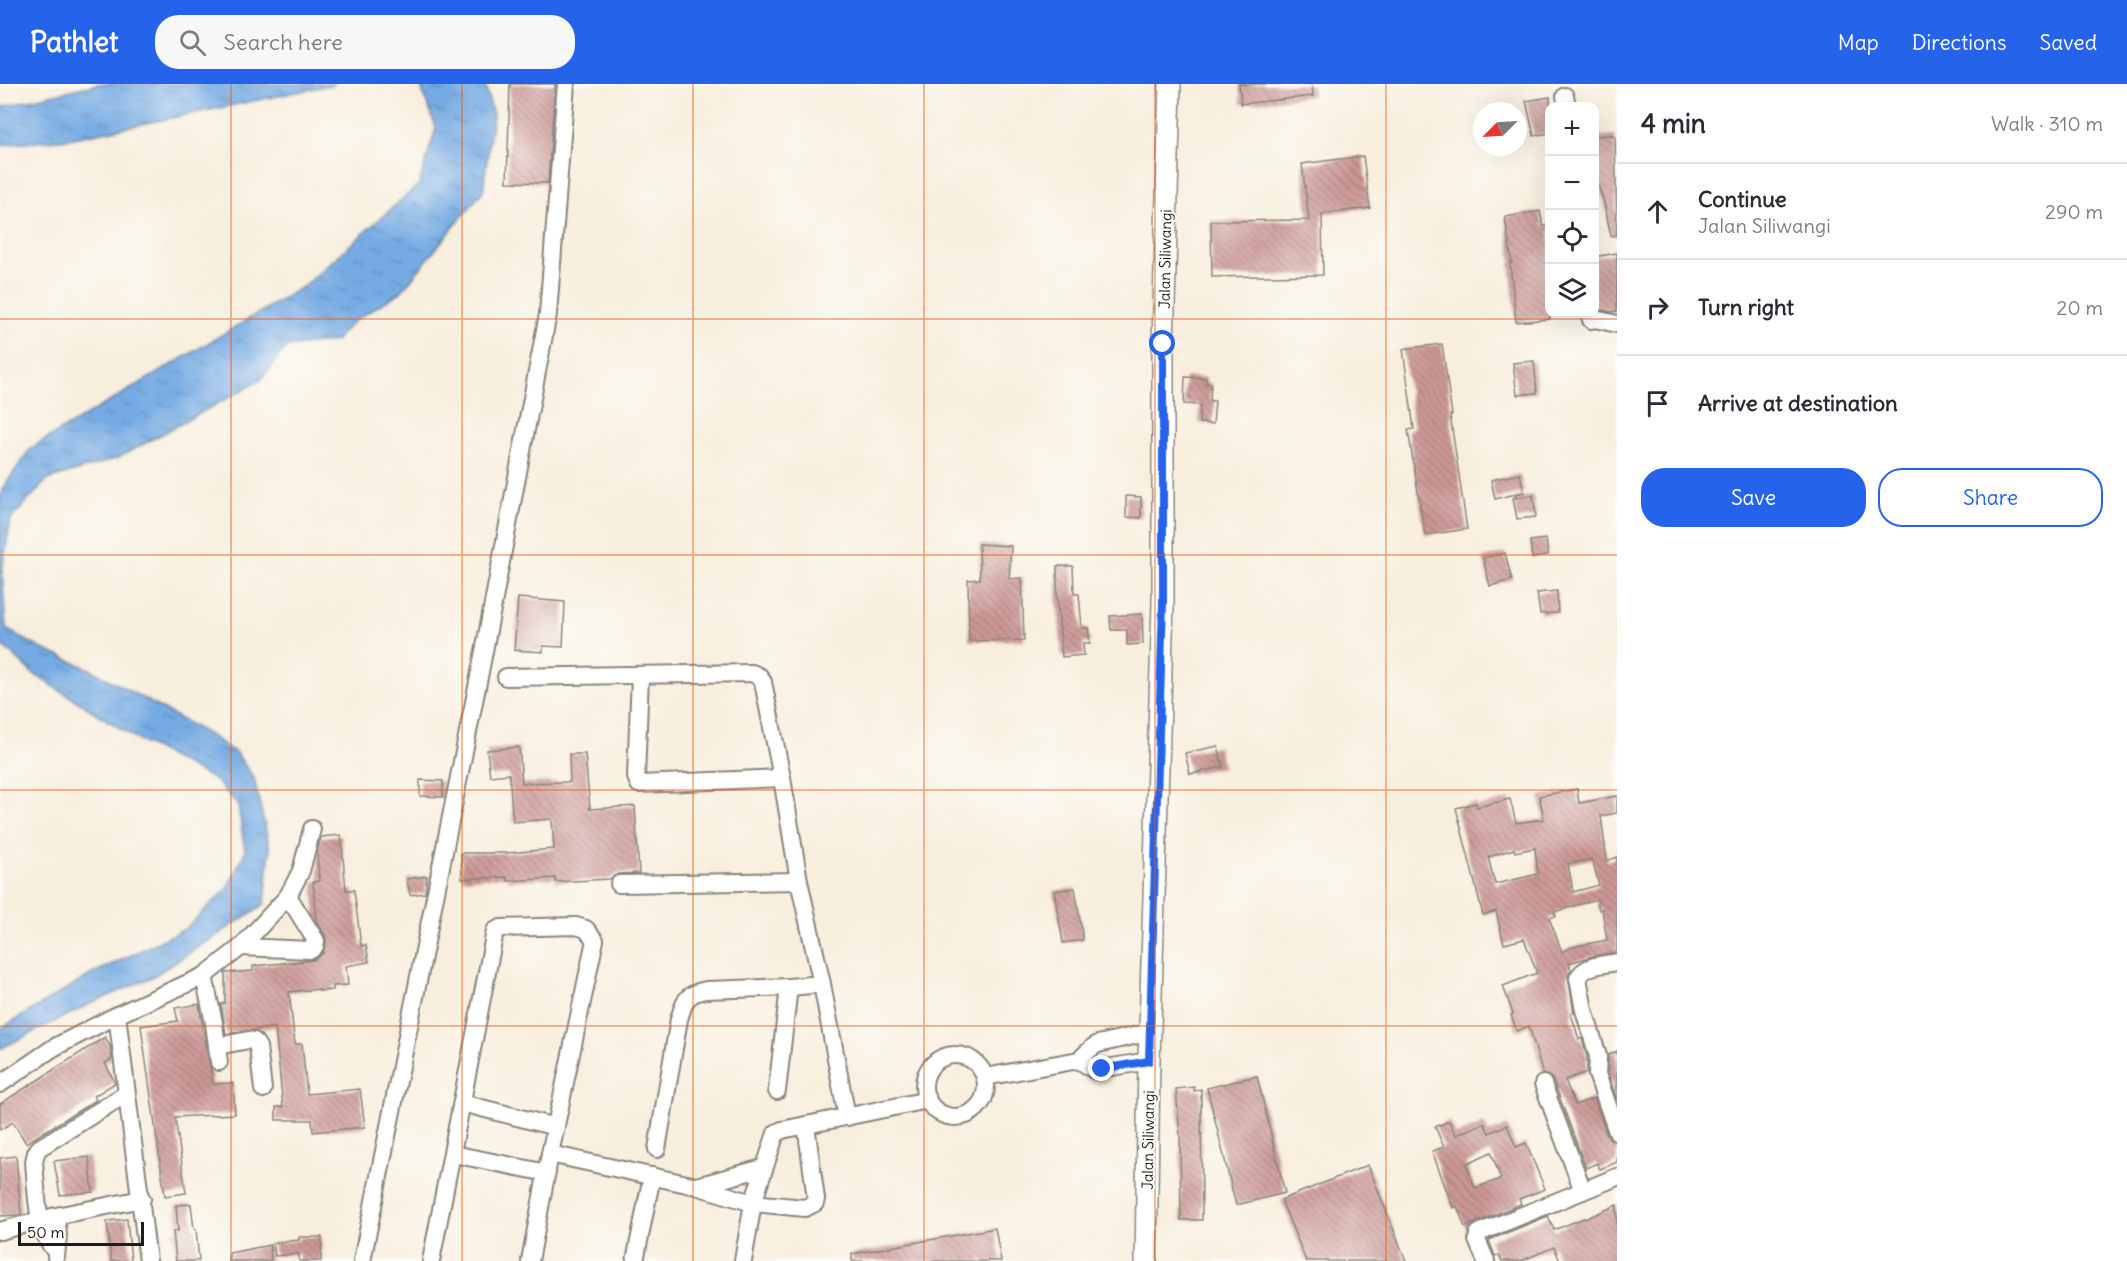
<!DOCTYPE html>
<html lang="en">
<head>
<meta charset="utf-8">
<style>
  body { margin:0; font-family:Delius,sans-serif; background:#f7f7f7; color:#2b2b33 }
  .controls { position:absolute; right:18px; top:18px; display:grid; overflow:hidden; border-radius:12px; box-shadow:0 6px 24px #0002 }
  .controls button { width:54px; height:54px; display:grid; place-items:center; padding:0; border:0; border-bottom:2px solid #e1e1e2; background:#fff; color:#2b2b33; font:30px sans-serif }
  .compass { position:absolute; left:1473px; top:18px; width:54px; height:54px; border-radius:50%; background:#fff; box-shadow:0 6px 24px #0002; rotate:246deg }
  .scale { position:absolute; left:18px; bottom:15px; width:126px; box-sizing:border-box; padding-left:6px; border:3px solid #1c1c1c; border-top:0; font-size:16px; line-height:21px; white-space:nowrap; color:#1c1c1c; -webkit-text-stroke:4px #fdfcf7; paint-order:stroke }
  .stop { position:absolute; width:18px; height:18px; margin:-14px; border:4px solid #2563eb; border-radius:50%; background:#fff }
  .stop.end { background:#2563eb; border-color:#fff; box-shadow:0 2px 6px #0008 }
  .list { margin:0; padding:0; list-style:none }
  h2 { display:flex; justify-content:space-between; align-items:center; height:78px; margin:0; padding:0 24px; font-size:26px }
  h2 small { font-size:20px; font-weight:400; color:#7c7c81 }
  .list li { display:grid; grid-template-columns:39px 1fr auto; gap:18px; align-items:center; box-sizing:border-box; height:96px; padding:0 24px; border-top:2px solid #e1e1e2 }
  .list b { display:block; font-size:22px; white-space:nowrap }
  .list p { margin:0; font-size:20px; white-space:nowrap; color:#7c7c81 }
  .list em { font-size:20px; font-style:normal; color:#7c7c81 }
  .actions { display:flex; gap:12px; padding:18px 24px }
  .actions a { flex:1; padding:14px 0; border:2px solid #2563eb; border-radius:24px; text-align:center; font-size:21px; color:#2563eb }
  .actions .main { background:#2563eb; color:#fff }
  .icon { flex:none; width:33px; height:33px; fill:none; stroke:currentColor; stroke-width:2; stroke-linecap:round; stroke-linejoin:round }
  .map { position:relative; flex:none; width:1617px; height:1177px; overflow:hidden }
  header { display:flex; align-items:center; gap:36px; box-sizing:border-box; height:84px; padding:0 30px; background:#2563eb; color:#fff }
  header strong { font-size:28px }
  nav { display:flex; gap:33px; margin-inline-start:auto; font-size:21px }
  .search { width:420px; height:54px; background:#f7f7f7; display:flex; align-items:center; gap:15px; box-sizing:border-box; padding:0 21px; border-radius:24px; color:#7c7c81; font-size:22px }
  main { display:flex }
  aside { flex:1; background:#fff }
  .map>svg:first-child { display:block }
  .water { fill:url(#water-ripples); stroke:#486380; stroke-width:1.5 }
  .building { fill:url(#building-back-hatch); fill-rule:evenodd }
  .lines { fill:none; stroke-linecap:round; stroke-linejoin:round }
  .minor-casing { stroke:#8a857c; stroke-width:20 }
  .major-casing { stroke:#8a857c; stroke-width:24 }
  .minor { stroke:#fff; stroke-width:16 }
  .major { stroke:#fff; stroke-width:21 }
  .route { stroke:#2563eb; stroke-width:8 }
  .grid { fill:none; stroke:#e8590c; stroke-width:1.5; stroke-opacity:0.55 }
  .labels { text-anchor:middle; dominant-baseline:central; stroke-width:4.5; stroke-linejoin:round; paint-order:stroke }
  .street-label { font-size:15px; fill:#1c1c1c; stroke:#fdfcf7 }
</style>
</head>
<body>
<header>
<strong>Pathlet</strong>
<div class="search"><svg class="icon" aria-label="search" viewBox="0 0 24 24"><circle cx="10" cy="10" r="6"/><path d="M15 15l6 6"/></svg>Search here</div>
<nav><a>Map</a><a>Directions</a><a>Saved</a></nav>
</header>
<main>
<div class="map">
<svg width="1617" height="1177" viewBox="0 0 1617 1177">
  <defs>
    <pattern id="water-ripples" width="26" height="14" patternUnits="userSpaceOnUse" patternTransform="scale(1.5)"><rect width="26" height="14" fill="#75aae3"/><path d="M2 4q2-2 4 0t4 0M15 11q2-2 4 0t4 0" fill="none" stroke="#5f8ab7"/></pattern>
    <pattern id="building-back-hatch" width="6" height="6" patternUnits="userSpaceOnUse" patternTransform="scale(1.5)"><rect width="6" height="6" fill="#cc9896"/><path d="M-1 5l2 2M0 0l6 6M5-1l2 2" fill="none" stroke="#a57b7a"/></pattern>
  </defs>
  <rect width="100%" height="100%" fill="#fdfcf7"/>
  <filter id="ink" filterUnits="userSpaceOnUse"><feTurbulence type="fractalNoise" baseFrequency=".0167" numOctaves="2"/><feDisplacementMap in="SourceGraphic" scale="12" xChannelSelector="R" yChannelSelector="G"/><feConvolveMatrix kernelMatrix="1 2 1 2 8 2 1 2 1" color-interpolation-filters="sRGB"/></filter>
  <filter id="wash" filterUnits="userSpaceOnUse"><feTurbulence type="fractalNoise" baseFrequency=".008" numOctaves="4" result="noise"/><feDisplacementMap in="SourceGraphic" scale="24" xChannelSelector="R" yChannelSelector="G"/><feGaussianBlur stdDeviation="1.35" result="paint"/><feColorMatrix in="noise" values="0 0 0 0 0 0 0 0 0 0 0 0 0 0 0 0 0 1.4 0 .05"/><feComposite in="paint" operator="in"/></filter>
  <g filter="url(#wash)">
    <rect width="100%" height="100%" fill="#f8eedd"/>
    <!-- water -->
    <g class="water">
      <path d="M97 0H336L69 55 0 61V23Z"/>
      <path d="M420 0H485L493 31 483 107 401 208 355 236 335 257 286 263 261 296 118 374 47 396 11 435 2 486 6 545 40 564 90 585 209 651 236 669 254 694 270 765 265 820 152 893 88 921 0 965V945L92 890 185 845 226 806 245 768 238 721 215 696 142 658 32 589 0 559V420L2 405 31 364 304 202 419 100 436 44Z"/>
    </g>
    <g id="blocks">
      <!-- building -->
      <g class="building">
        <path d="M510 0H555L548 99 507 98Z"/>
        <path d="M1239 0H1312L1313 12 1241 20Z"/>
        <path d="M1550 13V49L1534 52 1526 17Z"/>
        <path d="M1615 51 1617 151 1611 152 1604 119 1595 91 1598 90 1594 52Z"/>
        <path d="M1363 72 1370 124 1322 130 1323 191 1212 193 1211 137 1309 136 1302 80Z"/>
        <path d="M1540 127 1543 142 1550 141V235L1516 238 1510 179H1512L1505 133Z"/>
        <path d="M1617 169V227L1610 228 1599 225 1594 221V173Z"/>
        <path d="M1442 260 1452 331H1450L1467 445 1425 451 1408 346 1414 345 1403 265Z"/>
        <path d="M1534 277 1537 309 1517 311 1513 279Z"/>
        <path d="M1185 293 1206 294V299H1211L1210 317H1215L1213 340 1199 339 1200 321 1184 320Z"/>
        <path d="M1520 390 1524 408 1495 415 1491 396Z"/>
        <path d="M1533 411 1536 433 1517 435 1513 414Z"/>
        <path d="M1126 412 1141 413V434L1126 433Z"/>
        <path d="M1546 455 1548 471 1532 474 1530 457Z"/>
        <path d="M979 460 1011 462 1009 495 1022 494 1024 556 969 557 968 496 980 495Z"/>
        <path d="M1505 469 1512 496 1490 502 1483 474Z"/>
        <path d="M1057 482H1073L1074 510H1079L1082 544H1088L1090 559H1083L1084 571 1062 573 1057 512Z"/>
        <path d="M1557 507 1558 529 1540 530 1537 509Z"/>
        <path d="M518 514 565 518 563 563 543 562V568L514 566Z"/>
        <path d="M1142 530 1143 560 1127 561V546H1111L1110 532Z"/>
        <path d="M1218 662 1223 683 1190 690 1185 669Z"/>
        <path d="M519 663 522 699 570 698 569 670H585L590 725 635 722 639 789 618 790 610 795 556 798 555 794 508 797 507 793 462 795 461 769H506L554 765 552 735 513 738 509 690 490 692 487 666Z"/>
        <path d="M420 696 443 697V713L420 712Z"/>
        <path d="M1577 705 1579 719 1617 712V729L1601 732 1607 777 1617 773V868L1593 872 1569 879 1571 886 1568 892 1574 929 1571 930 1579 955 1582 954 1587 973V988L1565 996 1575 1021 1594 1014 1607 1051 1611 1056 1617 1058V1078L1600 1085 1597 1079 1586 1084 1553 996 1549 992 1543 990 1529 942 1517 947 1511 931 1513 930 1503 902 1537 889 1524 855 1504 860 1496 827 1483 831 1456 724 1476 719 1477 723 1510 715 1516 739 1544 735 1539 712ZM1535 764 1538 790 1495 800 1488 773 1514 765 1515 768ZM1592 775 1599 801 1573 808 1568 780ZM1597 815 1599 826 1602 825 1607 856 1572 863 1562 868 1549 834 1556 832 1554 828Z"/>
        <path d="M341 751 346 806H354L361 862 366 861 369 878 346 882 348 901 333 902V906L319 907V905L289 908 295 960H302L307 1010 360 1005 365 1043 313 1048 312 1036H276V1023H283L275 943 226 950 221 920 225 919V889L253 887V882L314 876 323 869 326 858 325 851 316 836 313 798 319 797 317 769 321 753Z"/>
        <path d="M427 792 425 809 410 811 407 795Z"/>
        <path d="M1075 804 1083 856 1063 859 1054 807Z"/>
        <path d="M199 920 213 1000 233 999 235 1030 175 1033 186 1109 165 1112 141 942 178 937 175 924Z"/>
        <path d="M105 953 110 962 112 975 105 979 115 999 94 1012 96 1016 26 1059 13 1038 0 1046V1020Z"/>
        <path d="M1617 967V1016L1608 989V971Z"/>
        <path d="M1257 992 1285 1109 1236 1121 1207 1004Z"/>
        <path d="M1194 1003V1007L1201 1005 1202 1136H1181L1180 1052 1176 1005Z"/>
        <path d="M1449 1037 1456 1051 1484 1039 1489 1049 1507 1041 1516 1063 1526 1059 1545 1105 1519 1115 1521 1120 1465 1143 1457 1122 1453 1124 1432 1067 1444 1063 1435 1043ZM1491 1068 1501 1095 1475 1104 1466 1080Z"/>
        <path d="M16 1072 21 1131 0 1132V1074Z"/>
        <path d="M89 1073 93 1108 60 1111 54 1077Z"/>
        <path d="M1368 1081 1406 1177H1306L1281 1116Z"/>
        <path d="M191 1120 194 1145H196L199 1177H176L173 1147H178L176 1121Z"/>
        <path d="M1617 1121V1177H1560L1554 1163 1521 1177H1502L1499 1171 1495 1172 1489 1156 1548 1132 1554 1146 1584 1134 1585 1135Z"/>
        <path d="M127 1135 131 1177H111L107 1137Z"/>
        <path d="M995 1144 1001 1177H852V1170Z"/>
        <path d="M299 1153H322L321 1177H299V1170L275 1172 273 1159 299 1156Z"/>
        <path d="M270 1161 271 1177H229V1169Z"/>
      </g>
    </g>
  </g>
  <g filter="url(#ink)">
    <use href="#blocks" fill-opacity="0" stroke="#8a857c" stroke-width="1.5"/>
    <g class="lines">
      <defs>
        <g id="minor">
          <path d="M1565 12 1567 22"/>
          <path d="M1590 230 1591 236 1595 235 1617 240"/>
          <path d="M640 592 636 693 639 700 782 694"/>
          <path d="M506 593 752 589 760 593 763 598 782 694 799 797 822 900 847 1033"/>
          <path d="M619 800 799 797"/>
          <path d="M241 863 311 866 315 862 316 857 288 812"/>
          <path d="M1617 878C1603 881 1586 880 1578 894L1584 926 1598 972 1597 990 1617 1048"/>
          <path d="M204 892 214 939 219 978"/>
          <path d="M789 903 822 900"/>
          <path d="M117 931 148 1177"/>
          <path d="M217 962 249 956 254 957 258 963 263 1005"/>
          <circle cx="955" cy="1002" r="31"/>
          <path d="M1079 976 1094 986 1149 977"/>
          <path d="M985 993 1079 976 1093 963 1098 960 1151 948"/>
          <path d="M0 1000 53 964 117 931 204 892 241 863 288 812 301 787 312 745"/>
          <path d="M1543 1000 1583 1107"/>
          <path d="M462 1019 556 1043"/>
          <path d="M657 1065 679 935C685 917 685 910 706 906L789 903 777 1007"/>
          <path d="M453 1070 547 1089"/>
          <path d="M550 1070 696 1102 753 1119 805 1124 815 1119 816 1115 806 1041"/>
          <path d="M697 1102 763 1084"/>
          <path d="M56 1132 58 1150 56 1173"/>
          <path d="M0 1147 56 1132 142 1115"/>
          <path d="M55 1167C35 1143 37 1108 34 1078L36 1069 39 1064 126 1010"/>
          <path d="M362 1177 481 583 548 230 566 0"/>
          <path d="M431 1177 495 847 501 844 576 842 586 845 595 856 550 1070 530 1177"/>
          <path d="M635 1177 652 1092"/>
          <path d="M743 1177 753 1119 776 1049 782 1046 928 1016"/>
          <path d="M1486 1177 1477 1156 1478 1150 1481 1148 1617 1093"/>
        </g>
        <path id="major" d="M1146 1177 1149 977 1163 519V260L1170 0"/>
      </defs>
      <!-- minor casing -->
      <use href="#minor" class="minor-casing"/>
      <!-- major casing -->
      <use href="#major" class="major-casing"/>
      <!-- minor -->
      <use href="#minor" class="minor"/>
      <!-- major -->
      <use href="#major" class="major"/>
    </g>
  </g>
  <g class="lines" filter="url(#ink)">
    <!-- route -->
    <path class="route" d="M1102 985 1149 977 1163 519V260"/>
  </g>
  <!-- grid -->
  <path class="grid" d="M231 0V1177M462 0V1177M693 0V1177M924 0V1177M1155 0V1177M1386 0V1177M0 235H1617M0 471H1617M0 706H1617M0 942H1617"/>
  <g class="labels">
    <!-- street labels -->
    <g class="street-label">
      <text transform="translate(1165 175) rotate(-89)">Jalan Siliwangi</text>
      <text transform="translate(1148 1056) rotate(-89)">Jalan Siliwangi</text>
    </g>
  </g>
</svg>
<div class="controls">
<button>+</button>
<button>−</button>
<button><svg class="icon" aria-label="locate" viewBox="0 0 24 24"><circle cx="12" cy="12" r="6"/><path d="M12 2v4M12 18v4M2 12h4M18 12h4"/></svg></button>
<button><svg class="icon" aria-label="layers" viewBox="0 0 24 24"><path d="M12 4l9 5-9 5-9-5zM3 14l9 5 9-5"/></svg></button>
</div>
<svg class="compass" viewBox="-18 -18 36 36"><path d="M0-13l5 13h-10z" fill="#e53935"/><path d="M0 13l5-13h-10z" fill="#7c7c81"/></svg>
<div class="scale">50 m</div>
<div class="stop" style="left:1163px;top:260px"></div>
<div class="stop end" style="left:1102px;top:985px"></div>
</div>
<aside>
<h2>4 min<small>Walk · 310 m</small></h2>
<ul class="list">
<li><svg class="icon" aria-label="ahead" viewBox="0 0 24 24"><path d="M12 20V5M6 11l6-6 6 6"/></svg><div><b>Continue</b><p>Jalan Siliwangi</p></div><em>290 m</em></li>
<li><svg class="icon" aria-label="right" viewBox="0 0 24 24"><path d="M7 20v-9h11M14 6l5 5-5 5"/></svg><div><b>Turn right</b></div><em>20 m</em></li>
<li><svg class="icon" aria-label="arrive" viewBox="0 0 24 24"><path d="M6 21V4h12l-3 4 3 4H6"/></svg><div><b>Arrive at destination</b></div></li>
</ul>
<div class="actions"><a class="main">Save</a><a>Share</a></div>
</aside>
</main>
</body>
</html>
